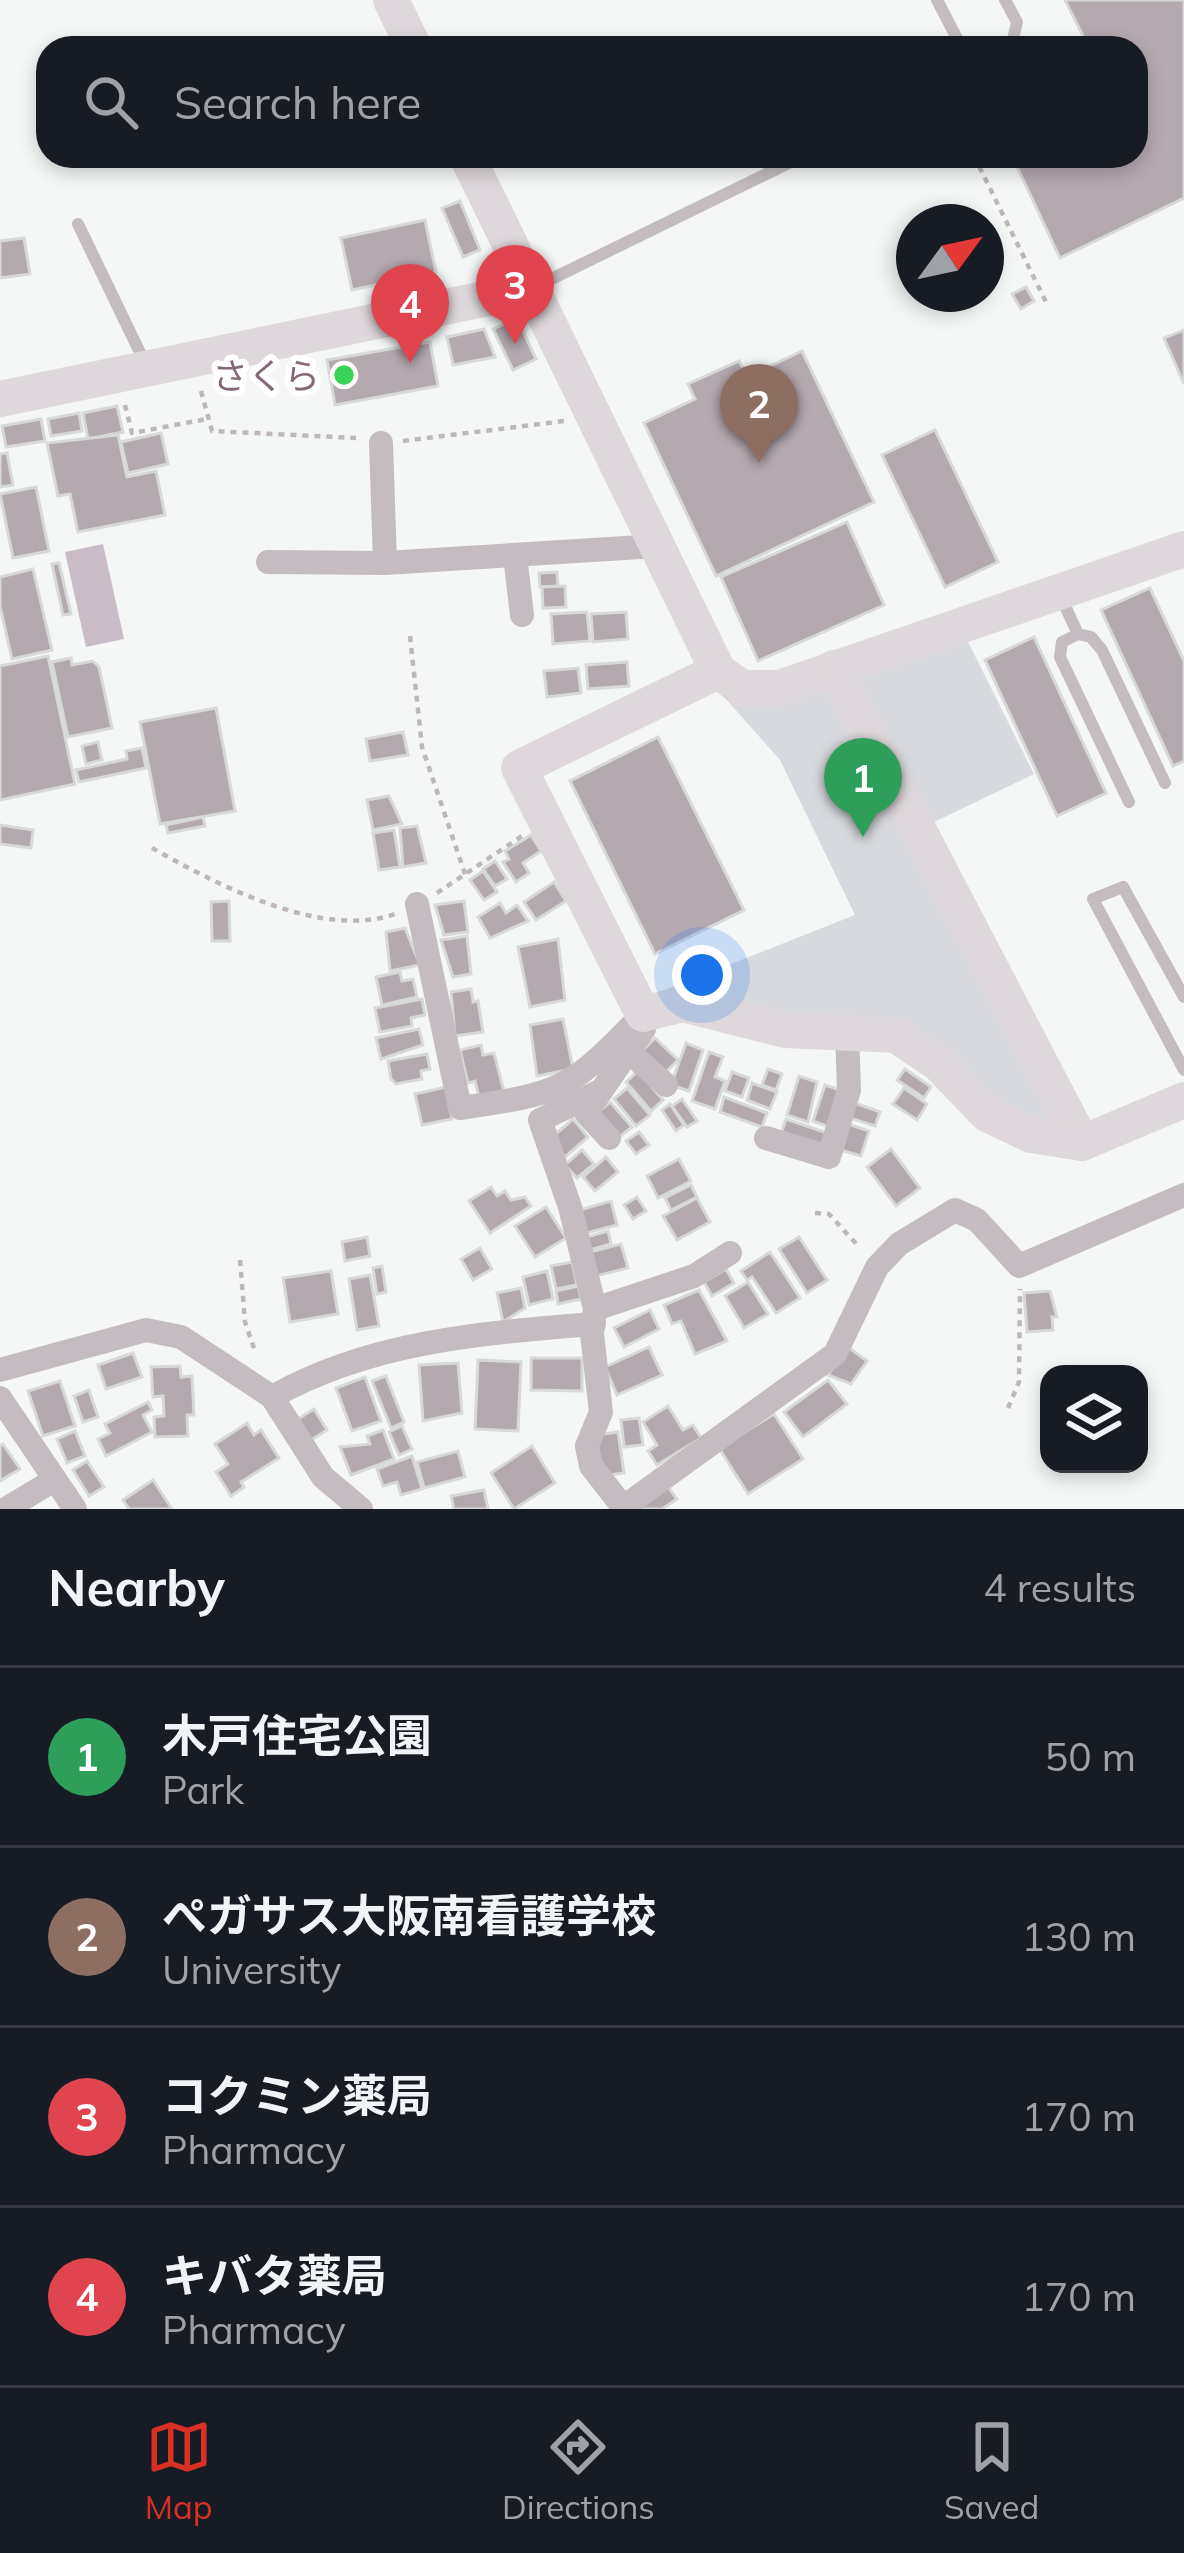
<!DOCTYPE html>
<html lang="en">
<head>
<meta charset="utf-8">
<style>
  body { margin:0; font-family:Mulish,"Noto Sans JP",sans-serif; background:#242831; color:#f1f3f6 }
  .controls { position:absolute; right:36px; bottom:36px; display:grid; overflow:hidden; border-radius:24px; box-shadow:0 6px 18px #0003 }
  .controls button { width:108px; height:108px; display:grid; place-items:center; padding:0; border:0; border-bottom:3px solid #363941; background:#171b24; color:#f1f3f6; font:60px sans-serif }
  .compass { position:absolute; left:896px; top:204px; width:108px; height:108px; border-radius:50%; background:#171b24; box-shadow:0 6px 18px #0003; rotate:57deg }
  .you { position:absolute; left:702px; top:975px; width:42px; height:42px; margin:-30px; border:9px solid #fff; border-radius:50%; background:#1a73e8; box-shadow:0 0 0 18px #1a73e833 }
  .badge { display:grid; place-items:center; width:78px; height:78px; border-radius:50%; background:#d93025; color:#fff; font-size:39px; font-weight:700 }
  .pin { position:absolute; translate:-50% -99px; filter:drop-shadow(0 3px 6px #0008) }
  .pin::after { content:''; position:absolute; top:63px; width:42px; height:36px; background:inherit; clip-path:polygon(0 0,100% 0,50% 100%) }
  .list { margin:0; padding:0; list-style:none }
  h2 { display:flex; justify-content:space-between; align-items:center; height:156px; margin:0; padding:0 48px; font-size:51px }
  h2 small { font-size:39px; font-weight:400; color:#9ea1a6 }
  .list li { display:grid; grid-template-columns:78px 1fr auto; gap:36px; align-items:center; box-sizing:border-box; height:180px; padding:0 48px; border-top:3px solid #363941 }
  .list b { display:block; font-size:45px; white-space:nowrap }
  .list p { margin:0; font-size:39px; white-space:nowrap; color:#9ea1a6 }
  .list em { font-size:39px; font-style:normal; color:#9ea1a6 }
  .icon { flex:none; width:66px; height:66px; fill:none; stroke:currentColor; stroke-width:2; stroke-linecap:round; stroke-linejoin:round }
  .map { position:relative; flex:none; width:1184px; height:1509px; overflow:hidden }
  .search { position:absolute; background:#171b24; box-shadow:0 6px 18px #0003; left:36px; right:36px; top:36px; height:132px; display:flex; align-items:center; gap:30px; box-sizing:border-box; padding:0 42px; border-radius:36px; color:#9ea1a6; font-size:45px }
  .sheet { height:876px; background:#171b24 }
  nav { display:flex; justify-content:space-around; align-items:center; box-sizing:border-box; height:168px; border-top:3px solid #363941; background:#171b24; font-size:33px; color:#9ea1a6 }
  nav a { display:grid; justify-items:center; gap:6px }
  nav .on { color:#d93025 }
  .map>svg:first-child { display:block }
  .green { fill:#d7d9de }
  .water { fill:#c9bcc6 }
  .building { fill:#b5a9b0; stroke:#d7d9d9; stroke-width:3 }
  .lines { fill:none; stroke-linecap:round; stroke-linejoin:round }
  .path { stroke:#bdb7bb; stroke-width:4.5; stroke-dasharray:6 6; stroke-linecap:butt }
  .lane { stroke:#c4bcc1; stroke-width:12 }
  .street { stroke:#c4bcc1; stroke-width:24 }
  .secondary { stroke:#ded7db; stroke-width:36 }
  .poi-dot { fill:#3ad258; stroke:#fff; stroke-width:4.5 }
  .labels { text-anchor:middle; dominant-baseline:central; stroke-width:12; stroke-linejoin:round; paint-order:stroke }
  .poi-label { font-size:36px; fill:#836979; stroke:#fff; text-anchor:end }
</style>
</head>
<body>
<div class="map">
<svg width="1184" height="1509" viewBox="0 0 1184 1509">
  <rect width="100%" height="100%" fill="#f5f7f7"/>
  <!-- green -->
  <g class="green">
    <path d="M965 636 1034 774 930 824 855 675Z"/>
    <path d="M827 684 1058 1125 1035 1123 995 1102 942 1047 660 992 855 915 780 760 717 689Z"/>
  </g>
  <!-- water -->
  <path class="water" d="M103 544 124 639 86 647 65 552Z"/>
  <!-- building -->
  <g class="building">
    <path d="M1065 0H1184V198L1060 258 1012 156H1136V48H1089Z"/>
    <path d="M460 201 480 250 463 257 442 208Z"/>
    <path d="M425 220 436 272 352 290 341 238Z"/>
    <path d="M24 238 30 274 0 278V241Z"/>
    <path d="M1026 287 1034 301 1021 309 1012 294Z"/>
    <path d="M517 318 536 359 513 370 493 329Z"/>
    <path d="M484 329 495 357 453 365 447 337Z"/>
    <path d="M1184 330V384L1164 338Z"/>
    <path d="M430 342 438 386 335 405 327 360Z"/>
    <path d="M802 351 874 502 716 576 644 423 695 399 688 384 739 361 747 377Z"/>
    <path d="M117 406 123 432 88 439 83 413Z"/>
    <path d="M79 413 82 431 51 436 48 419Z"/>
    <path d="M41 419 45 441 6 447 2 426Z"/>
    <path d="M935 430 998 562 945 587 882 455Z"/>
    <path d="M161 433 168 464 128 473 121 442Z"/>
    <path d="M118 435 127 477 156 471 165 515 78 532 70 494 58 496 47 443Z"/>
    <path d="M7 453 13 485 0 487V454Z"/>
    <path d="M36 487 49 551 13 558 0 494Z"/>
    <path d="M847 522 884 605 758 661 721 577Z"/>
    <path d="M59 563 71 614 63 615 52 564Z"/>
    <path d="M33 569 52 650 12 659 0 606V577Z"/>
    <path d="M557 572 558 586 540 587 539 573Z"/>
    <path d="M565 586 566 607 543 608 542 587Z"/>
    <path d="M1150 588 1184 661V761L1173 766 1101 610Z"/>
    <path d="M587 612 590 641 553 644 551 614Z"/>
    <path d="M626 612 628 639 593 642 591 614Z"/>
    <path d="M1034 637 1106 793 1057 816 985 660Z"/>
    <path d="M48 656 75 784 0 800V666Z"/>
    <path d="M71 658 72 665 93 661 99 667 112 728 68 737 52 662Z"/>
    <path d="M627 662 629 686 588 689 586 665Z"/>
    <path d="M578 668 581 693 547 697 544 671Z"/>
    <path d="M216 708 235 811 160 824 140 722Z"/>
    <path d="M403 732 408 755 370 761 366 739Z"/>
    <path d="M658 737 744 910 655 954 570 781Z"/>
    <path d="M98 742 102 760 86 764 82 746Z"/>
    <path d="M142 748 146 768 79 782 76 770 127 759 126 751Z"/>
    <path d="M389 796 402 824 373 830 367 800Z"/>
    <path d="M203 817 205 826 168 833 166 825Z"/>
    <path d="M0 825 33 830 31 848 0 844Z"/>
    <path d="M417 826 426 863 403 867 400 828Z"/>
    <path d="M394 830 400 867 379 870 373 833Z"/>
    <path d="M531 835 541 851 523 863 529 873 516 882 503 862 509 859 505 851Z"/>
    <path d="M495 861 507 879 495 886 483 869Z"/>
    <path d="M483 871 497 892 484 900 470 880Z"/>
    <path d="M554 882 566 901 536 920 524 902Z"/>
    <path d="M229 901 230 941H212L211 902Z"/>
    <path d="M464 901 468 932 444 935 435 905Z"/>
    <path d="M500 903 506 913 517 905 528 921 490 938 478 917Z"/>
    <path d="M405 928 420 965 390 971 386 932Z"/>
    <path d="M467 936 471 974 453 977 441 940Z"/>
    <path d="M558 939 565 1000 530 1007 518 947Z"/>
    <path d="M400 972 402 981 413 979 417 997 382 1005 376 977Z"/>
    <path d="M471 989 473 1002 478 1001 483 1032 455 1036 451 992Z"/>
    <path d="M422 999 425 1015 411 1018 412 1026 380 1032 375 1008Z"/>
    <path d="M563 1019 573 1069 537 1076 530 1025Z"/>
    <path d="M419 1029 423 1045 381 1059 376 1038Z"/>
    <path d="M655 1038 678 1060 663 1075 640 1053Z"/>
    <path d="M686 1043 703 1050 689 1091 671 1085Z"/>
    <path d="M481 1045 483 1055 494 1053 504 1091 479 1097 475 1081 468 1083 460 1050Z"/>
    <path d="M709 1052 723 1057 715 1077 725 1081 715 1109 692 1101Z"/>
    <path d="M427 1054 430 1069 421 1071 422 1079 396 1084 391 1079 388 1061Z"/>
    <path d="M768 1069 782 1074 776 1090 762 1085Z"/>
    <path d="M905 1069 931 1087 924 1098 897 1080Z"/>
    <path d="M638 1071 663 1100 651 1111 626 1082Z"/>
    <path d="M732 1072 749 1078 742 1097 725 1091Z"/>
    <path d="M799 1076 817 1082 808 1122 787 1115Z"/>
    <path d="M752 1083 777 1092 770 1109 747 1100Z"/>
    <path d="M825 1085 846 1092 834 1129 813 1121Z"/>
    <path d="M446 1087 452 1119 422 1125 415 1094Z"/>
    <path d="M627 1088 650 1115 636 1126 614 1099Z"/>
    <path d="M904 1088 927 1104 917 1120 893 1104Z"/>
    <path d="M724 1097 767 1113 762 1127 720 1112Z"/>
    <path d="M682 1099 697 1121 687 1127 672 1106Z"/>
    <path d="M610 1102 632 1127 617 1139 596 1114Z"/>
    <path d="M852 1102 880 1112 875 1126 847 1117Z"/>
    <path d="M670 1104 684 1125 676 1131 662 1110Z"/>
    <path d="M573 1119 588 1137 565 1157 550 1139Z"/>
    <path d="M786 1119 830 1134 825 1151 780 1137Z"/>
    <path d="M845 1123 869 1131 861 1156 837 1149Z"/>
    <path d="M639 1132 649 1145 636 1154 626 1141Z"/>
    <path d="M891 1149 920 1188 896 1206 867 1167Z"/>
    <path d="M582 1150 594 1164 577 1178 565 1165Z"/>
    <path d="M606 1157 618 1172 595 1191 583 1177Z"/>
    <path d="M679 1159 691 1181 658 1198 647 1176Z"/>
    <path d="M691 1185 697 1197 671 1210 665 1198Z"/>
    <path d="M491 1187 497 1196 505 1191 511 1200 525 1197 531 1206 490 1233 469 1201Z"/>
    <path d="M637 1197 646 1211 633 1219 624 1205Z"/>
    <path d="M697 1198 710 1222 677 1240 663 1216Z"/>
    <path d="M611 1201 617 1225 583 1234 576 1211Z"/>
    <path d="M546 1207 566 1238 535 1257 515 1226Z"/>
    <path d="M608 1231 611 1244 586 1251 583 1238Z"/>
    <path d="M367 1237 370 1256 345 1261 342 1242Z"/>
    <path d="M799 1237 827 1280 807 1293 779 1249Z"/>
    <path d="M621 1244 628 1268 592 1277 586 1253Z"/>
    <path d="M480 1248 492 1269 473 1280 461 1259Z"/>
    <path d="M770 1252 800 1298 776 1313 752 1277 747 1280 741 1271Z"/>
    <path d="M572 1262 577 1285 556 1289 551 1266Z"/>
    <path d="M382 1266 386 1292 377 1294 373 1268Z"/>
    <path d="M726 1269 734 1283 712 1296 704 1282Z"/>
    <path d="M331 1271 338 1314 290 1322 283 1278Z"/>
    <path d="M547 1271 553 1299 529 1305 523 1277Z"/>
    <path d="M370 1275 379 1326 357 1330 349 1279Z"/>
    <path d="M748 1282 768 1314 744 1328 725 1296Z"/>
    <path d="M578 1286 581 1299 558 1304 556 1291Z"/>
    <path d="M521 1288 525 1308 503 1322 497 1293Z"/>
    <path d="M699 1290 727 1341 695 1354 681 1321 672 1324 664 1305Z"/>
    <path d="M1050 1291 1057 1317H1052L1053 1330 1027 1332 1024 1293Z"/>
    <path d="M650 1310 659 1329 624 1347 614 1328Z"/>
    <path d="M649 1347 662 1375 617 1395 605 1367Z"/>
    <path d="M848 1347 867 1361 851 1384 828 1375Z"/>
    <path d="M133 1353 142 1377 106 1389 98 1365Z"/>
    <path d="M531 1358H582V1391L531 1390Z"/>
    <path d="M478 1360 521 1362 518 1431 475 1429Z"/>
    <path d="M458 1363 462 1413 423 1421 419 1365Z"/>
    <path d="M180 1366 181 1377 192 1376 194 1415H187L188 1436 155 1437 154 1417 164 1416 163 1396 153 1397 151 1367Z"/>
    <path d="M386 1376 404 1422 391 1428 372 1381Z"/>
    <path d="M365 1377 381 1421 352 1431 336 1388Z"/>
    <path d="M828 1380 847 1404 803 1437 784 1412Z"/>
    <path d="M60 1381 75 1426 43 1436 28 1391Z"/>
    <path d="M89 1390 98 1417 83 1422 74 1396Z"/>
    <path d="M148 1402 152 1410 143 1415 152 1432 106 1456 98 1439 110 1433 105 1424Z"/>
    <path d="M668 1406 683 1430 693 1425 701 1438 657 1465 648 1451 657 1445 643 1422Z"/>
    <path d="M314 1409 327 1430 311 1440 298 1419Z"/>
    <path d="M774 1414 803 1459 748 1494 719 1448Z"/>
    <path d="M639 1418 643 1445 624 1447 621 1420Z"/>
    <path d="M247 1423 254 1435 261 1430 279 1458 241 1482 244 1487 231 1496 216 1472 228 1464 215 1444Z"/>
    <path d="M402 1426 412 1449 399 1455 389 1432Z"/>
    <path d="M383 1430 394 1459 351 1475 340 1447 370 1444 367 1436Z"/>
    <path d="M75 1431 85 1456 67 1463 57 1439Z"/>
    <path d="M618 1432 624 1473 601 1476 596 1435Z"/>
    <path d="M3 1444 20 1469 0 1481V1446Z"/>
    <path d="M532 1446 555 1483 514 1509 491 1473Z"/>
    <path d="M458 1451 465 1477 424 1488 417 1462Z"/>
    <path d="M412 1456 422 1489 401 1495 397 1482 383 1486 377 1469Z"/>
    <path d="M87 1461 104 1487 89 1496 73 1470Z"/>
    <path d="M153 1480 172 1509H129L123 1500Z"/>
    <path d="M666 1484 677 1499 662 1509H628Z"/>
    <path d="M484 1490 488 1509H454L451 1496Z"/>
  </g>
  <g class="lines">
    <!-- path -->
    <g class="path">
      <path d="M974 156 1046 302"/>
      <path d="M201 391 212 431 356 438"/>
      <path d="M125 405 132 433 207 419"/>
      <path d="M403 441 564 421"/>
      <path d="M410 636 422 747 466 877"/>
      <path d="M152 848C216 884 321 940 395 914"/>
      <path d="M437 893 522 836"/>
      <path d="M815 1213 829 1214 860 1248"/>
      <path d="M240 1260 245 1322 256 1354"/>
      <path d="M1008 1408 1019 1382 1020 1289"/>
    </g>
    <!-- lane -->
    <g class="lane">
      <path d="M937 0 962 48"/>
      <path d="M1005 0 1017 22 1011 48"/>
      <path d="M78 224 146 365"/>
      <path d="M533 288 803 156"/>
      <path d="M1059 593 1078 634 1062 642 1060 657 1129 802"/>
      <path d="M1078 634 1091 637 1102 650 1165 783"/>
      <path d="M1184 997 1123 887 1093 899 1184 1070"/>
    </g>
    <!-- street -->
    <g class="street">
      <path d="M381 443 385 563"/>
      <path d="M515 556 522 615"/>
      <path d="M268 562 385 563 657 546"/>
      <path d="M417 904 460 1108C566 1093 570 1089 643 1014"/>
      <path d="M629 1052 666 1085"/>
      <path d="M602 1090 540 1120 570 1207 595 1309 592 1334 601 1412 587 1446 591 1466 623 1507"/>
      <path d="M609 1138 586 1113 644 1029"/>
      <path d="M766 1138 829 1157 849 1090 847 1033"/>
      <path d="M595 1309 694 1276 730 1253"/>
      <path d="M0 1370 146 1330 181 1337 272 1397 323 1477 361 1509"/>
      <path d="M272 1397C371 1341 483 1333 594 1324"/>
      <path d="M0 1398 75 1509"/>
      <path d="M6 1509 54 1480"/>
      <path d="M621 1509 835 1354 877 1267 899 1244 955 1210 977 1220 1019 1266 1184 1195"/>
    </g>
    <!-- secondary -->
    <g class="secondary">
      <path d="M391 0 414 48"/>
      <path d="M467 156 718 671 742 688H779L1184 549"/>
      <path d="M0 399 532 289"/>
      <path d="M834 668 1082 1143"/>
      <path d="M718 671 519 768 643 1014 683 1004 785 1030 896 1035 939 1064 987 1114 1031 1135 1082 1143 1184 1100"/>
    </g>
  </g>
  <!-- markers -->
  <circle class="poi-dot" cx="344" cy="375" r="12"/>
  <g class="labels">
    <!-- poi labels -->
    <g class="poi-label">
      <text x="320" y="375">さくら</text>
    </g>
  </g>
</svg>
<div class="controls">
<button><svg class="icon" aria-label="layers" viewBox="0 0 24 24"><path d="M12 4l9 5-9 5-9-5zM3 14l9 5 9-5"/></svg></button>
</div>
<svg class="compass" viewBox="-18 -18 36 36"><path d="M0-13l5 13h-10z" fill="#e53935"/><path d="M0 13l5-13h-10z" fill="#9ea1a6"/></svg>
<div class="you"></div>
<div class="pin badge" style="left:863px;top:837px;background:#2e9e5b">1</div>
<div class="pin badge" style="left:759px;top:463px;background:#8d6e63">2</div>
<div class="pin badge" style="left:515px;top:344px;background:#e0444e">3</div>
<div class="pin badge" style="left:410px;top:363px;background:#e0444e">4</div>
<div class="search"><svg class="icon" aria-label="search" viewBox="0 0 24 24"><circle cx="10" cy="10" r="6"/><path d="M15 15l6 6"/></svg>Search here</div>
</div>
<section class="sheet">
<h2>Nearby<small>4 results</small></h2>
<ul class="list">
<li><span class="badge" style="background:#2e9e5b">1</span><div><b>木戸住宅公園</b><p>Park</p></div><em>50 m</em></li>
<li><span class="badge" style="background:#8d6e63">2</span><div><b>ぺガサス大阪南看護学校</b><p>University</p></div><em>130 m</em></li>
<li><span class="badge" style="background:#e0444e">3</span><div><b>コクミン薬局</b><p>Pharmacy</p></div><em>170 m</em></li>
<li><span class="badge" style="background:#e0444e">4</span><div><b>キバタ薬局</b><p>Pharmacy</p></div><em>170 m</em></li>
</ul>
</section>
<nav>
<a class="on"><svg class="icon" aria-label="map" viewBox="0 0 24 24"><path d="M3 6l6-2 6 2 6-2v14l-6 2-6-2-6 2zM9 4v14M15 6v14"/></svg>Map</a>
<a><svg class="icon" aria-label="directions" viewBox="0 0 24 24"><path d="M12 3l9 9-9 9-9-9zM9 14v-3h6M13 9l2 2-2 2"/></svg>Directions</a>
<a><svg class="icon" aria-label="saved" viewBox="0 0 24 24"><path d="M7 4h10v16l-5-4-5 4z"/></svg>Saved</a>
</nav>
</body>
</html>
